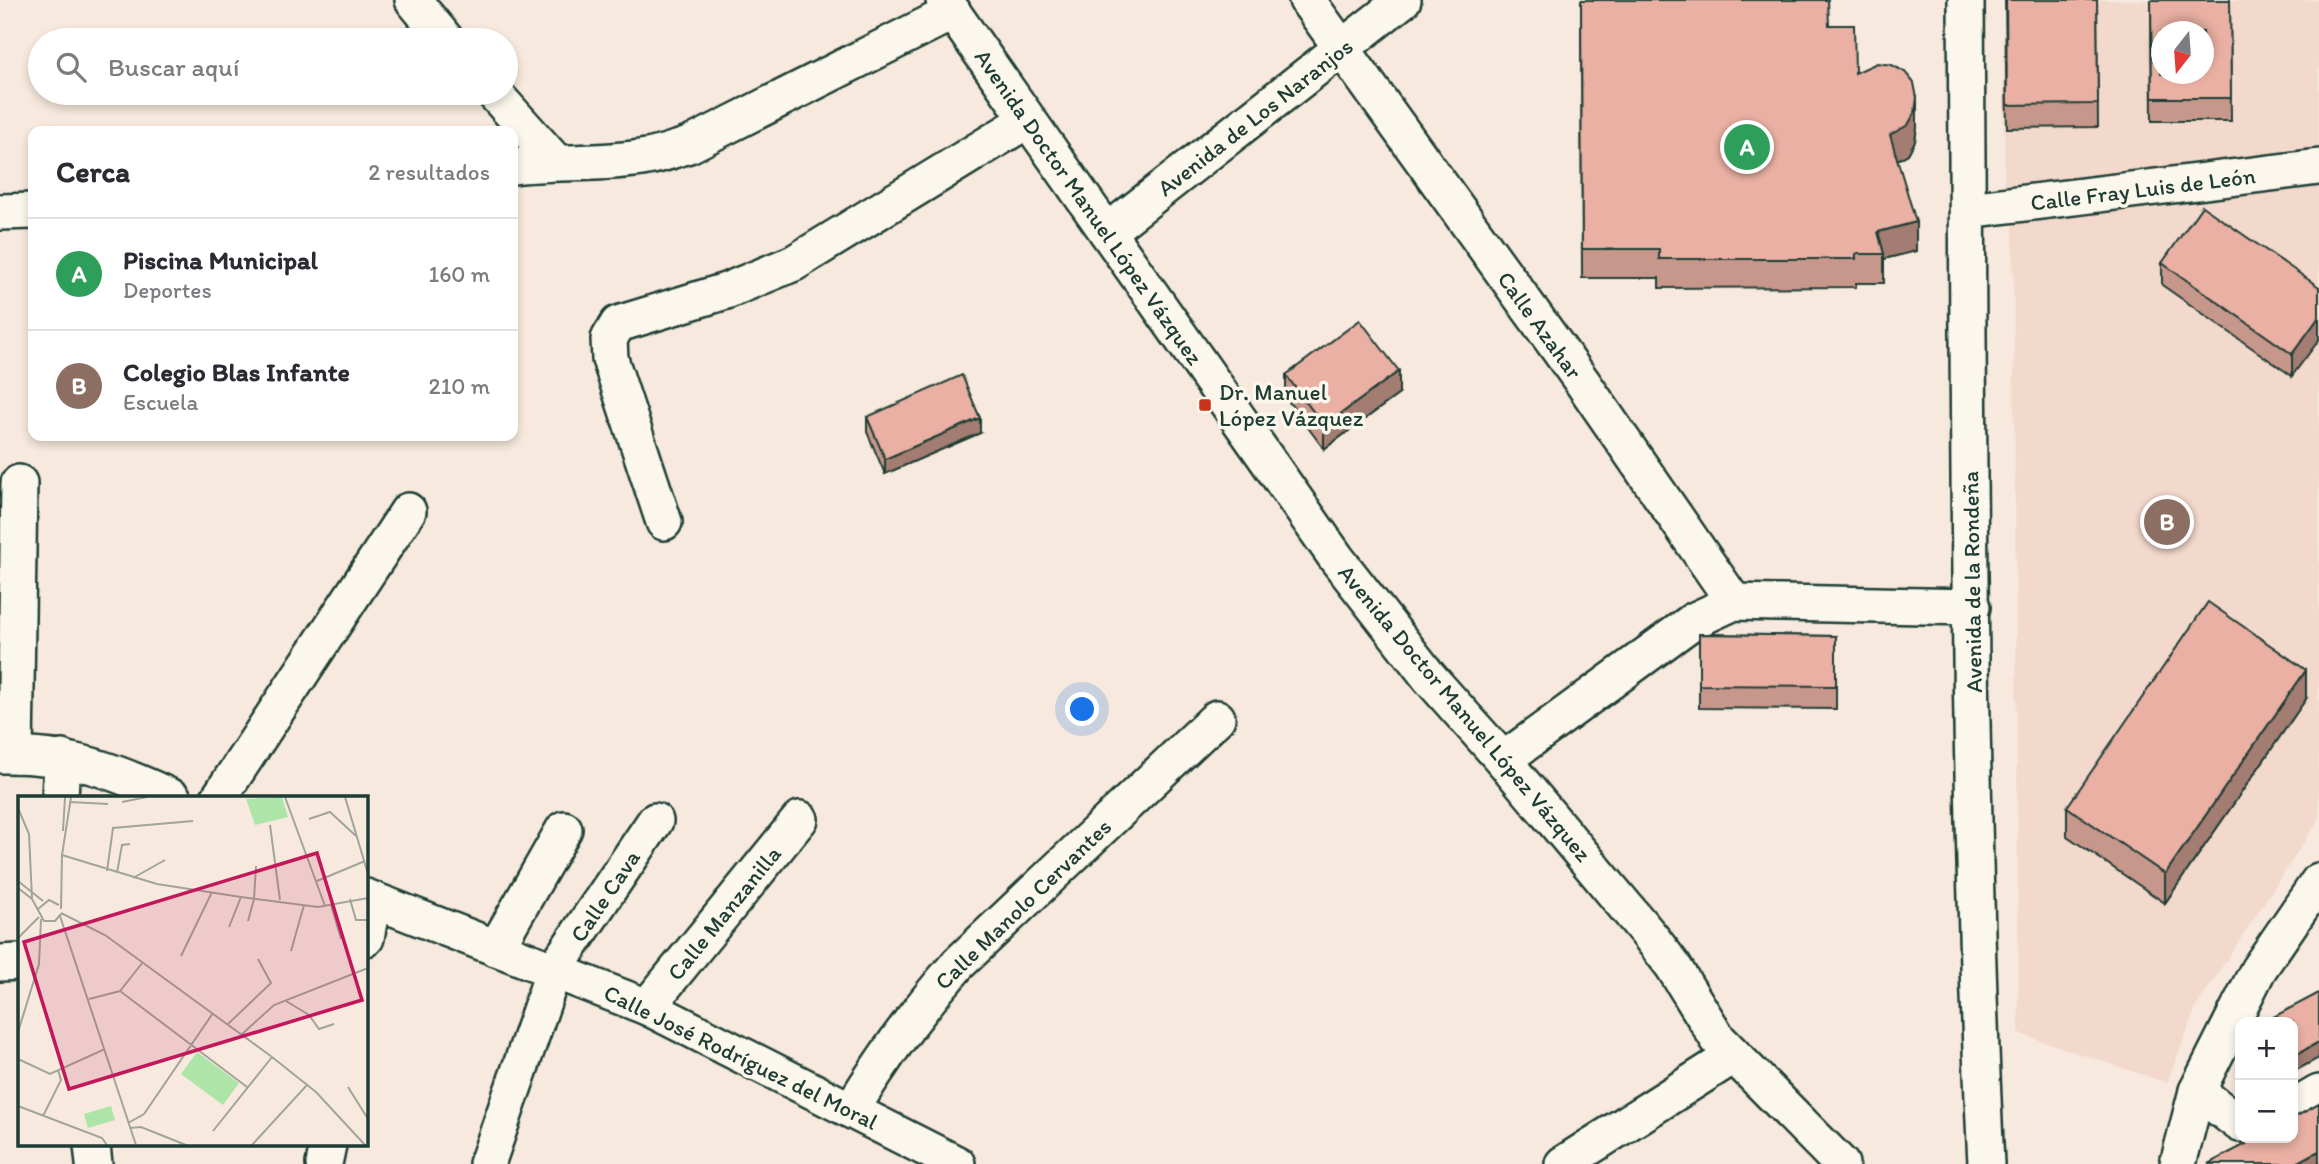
<!DOCTYPE html>
<html lang="es">
<head>
<meta charset="utf-8">
<style>
  body { margin:0; font-family:Itim,sans-serif; background:#f7f7f7; color:#2b2b33 }
  .controls { position:absolute; right:21px; bottom:21px; display:grid; overflow:hidden; border-radius:14px; box-shadow:0 4px 10px #0003 }
  .controls button { width:63px; height:63px; display:grid; place-items:center; padding:0; border:0; border-bottom:2px solid #e1e1e2; background:#fff; color:#2b2b33; font:35px sans-serif }
  .compass { position:absolute; left:2151px; top:21px; width:63px; height:63px; border-radius:50%; background:#fff; box-shadow:0 4px 10px #0003; rotate:197deg }
  .you { position:absolute; left:1083px; top:710px; width:24px; height:24px; margin:-18px; border:5px solid #fff; border-radius:50%; background:#1a73e8; box-shadow:0 0 0 10px #1a73e833 }
  .badge { display:grid; place-items:center; width:46px; height:46px; border-radius:50%; background:#b45309; color:#fff; font-size:23px; font-weight:700 }
  .pin { position:absolute; translate:-50% -50%; border:4px solid #fff; box-shadow:0 2px 7px #0006 }
  .list { margin:0; padding:0; list-style:none }
  h2 { display:flex; justify-content:space-between; align-items:center; height:91px; margin:0; padding:0 28px; font-size:30px }
  h2 small { font-size:23px; font-weight:400; color:#7c7c81 }
  .list li { display:grid; grid-template-columns:46px 1fr auto; gap:21px; align-items:center; box-sizing:border-box; height:112px; padding:0 28px; border-top:2px solid #e1e1e2 }
  .list b { display:block; font-size:26px; white-space:nowrap }
  .list p { margin:0; font-size:23px; white-space:nowrap; color:#7c7c81 }
  .list em { font-size:23px; font-style:normal; color:#7c7c81 }
  .icon { flex:none; width:38px; height:38px; fill:none; stroke:currentColor; stroke-width:2; stroke-linecap:round; stroke-linejoin:round }
  .map { position:relative; flex:none; width:2319px; height:1164px; overflow:hidden }
  .search { position:absolute; background:#fff; box-shadow:0 4px 10px #0003; left:28px; top:28px; width:490px; height:77px; display:flex; align-items:center; gap:18px; box-sizing:border-box; padding:0 24px; border-radius:38px; color:#7c7c81; font-size:26px }
  .panel { position:absolute; background:#fff; box-shadow:0 4px 10px #0003; left:28px; top:126px; width:490px; height:315px; border-radius:14px }
  .map>svg:first-child { display:block }
  .built { fill:#f3d8cc; fill-rule:evenodd }
  .lines { fill:none; stroke-linecap:round; stroke-linejoin:round }
  .minor-casing { stroke:#1f3d34; stroke-width:40 }
  .minor { stroke:#fbf7ec; stroke-width:35 }
  .wall { fill:#c8978c; stroke:#1f3d34; stroke-width:2 }
  .shaded-wall { fill:#a37b72; stroke:#1f3d34; stroke-width:2 }
  .building { fill:#e9b0a3; stroke:#1f3d34; stroke-width:2; fill-rule:evenodd }
  .poi-dot { fill:#c8321e; stroke:#fbf7ec; stroke-width:2.5 }
  .labels { text-anchor:middle; dominant-baseline:central; stroke-width:7; stroke-linejoin:round; paint-order:stroke }
  .street-label { font-size:23px; fill:#1f3d34; stroke:#fbf7ec }
  .poi-label { font-size:23px; fill:#1f3d34; stroke:#fbf7ec; text-anchor:start }
  .inset-road { fill:none; stroke:#a1a499; stroke-width:2 }
  .view { fill:#c2185b; fill-opacity:0.15; stroke:#c2185b; stroke-width:3.5 }
  .inset-edge { fill:none; stroke:#1f3d34; stroke-width:3.5 }
</style>
</head>
<body>
<div class="map">
<svg width="2319" height="1164" viewBox="0 0 2319 1164">
  <rect width="100%" height="100%" fill="#f7e9dd"/>
  <filter id="ink" filterUnits="userSpaceOnUse"><feTurbulence type="fractalNoise" baseFrequency=".0143" numOctaves="2"/><feDisplacementMap in="SourceGraphic" scale="14" xChannelSelector="R" yChannelSelector="G"/><feConvolveMatrix kernelMatrix="1 2 1 2 8 2 1 2 1" color-interpolation-filters="sRGB"/></filter>
  <g filter="url(#ink)">
    <!-- built -->
    <g class="built">
      <path d="M2004 0H2319V151L2004 188ZM2162 32H2204V74H2162Z"/>
      <path d="M2319 187V819L2197 1005 2167 1083 2019 1033 2013 224Z"/>
    </g>
    <g class="lines">
      <defs>
        <g id="minor">
          <path d="M413 0 446 40"/>
          <path d="M944 0 1337 559 1429 677 1503 760 1650 936 1673 966 1718 1039 1841 1164"/>
          <path d="M1307 0 1583 383 1734 602"/>
          <path d="M1966 0C1969 388 1967 777 1986 1164"/>
          <path d="M494 93 555 161"/>
          <path d="M513 166C557 161 603 165 647 157 661 155 675 149 689 145L953 12"/>
          <path d="M1968 210 2319 167"/>
          <path d="M0 212 33 211"/>
          <path d="M1107 232 1403 0"/>
          <path d="M664 522 610 359 609 339 618 324 726 291 794 263 1026 121"/>
          <path d="M0 755C70 754 111 769 173 798"/>
          <path d="M15 755 19 483"/>
          <path d="M1503 760 1693 621 1734 602 1972 607"/>
          <path d="M60 798 62 758"/>
          <path d="M219 798 408 511"/>
          <path d="M366 897 647 1007 957 1164"/>
          <path d="M366 938 373 900"/>
          <path d="M496 948 564 829"/>
          <path d="M0 963 19 962"/>
          <path d="M647 1007 800 819"/>
          <path d="M2197 1091 2240 1124"/>
          <path d="M2293 1108 2319 1093"/>
          <path d="M851 1110C883 1058 918 1009 958 964L1217 718"/>
          <path d="M92 1145 94 1164"/>
          <path d="M324 1164 328 1145"/>
          <path d="M487 1164 554 970 655 821"/>
          <path d="M1563 1164 1733 1056"/>
          <path d="M2178 1164 2197 1091 2258 970 2319 881"/>
        </g>
      </defs>
      <!-- minor casing -->
      <use href="#minor" class="minor-casing"/>
      <!-- minor -->
      <use href="#minor" class="minor"/>
    </g>
    <!-- wall -->
    <g class="wall">
      <path d="M1581 0 1829 25 1855 73 1917 127 1915 141 1908 154 1897 160 1916 251 1884 259V283H1856V287L1659 288V278H1582Z"/>
      <path d="M2005 0H2097L2098 127 2007 128Z"/>
      <path d="M2151 0H2230L2231 121H2152Z"/>
      <path d="M2162 263 2319 287 2292 376 2162 285Z"/>
      <path d="M1286 375 1399 394 1324 449 1286 398Z"/>
      <path d="M867 417 980 433 885 474 867 432Z"/>
      <path d="M1699 634 1836 636V709L1699 708Z"/>
      <path d="M2306 699 2165 903 2067 836V807Z"/>
    </g>
    <!-- shaded-wall -->
    <g class="shaded-wall">
      <path d="M1917 98V127L1915 141 1908 154 1890 164V135Z"/>
      <path d="M1916 222V251L1884 259V254L1878 232Z"/>
      <path d="M2319 317V340L2292 376V354Z"/>
      <path d="M1399 371V394L1324 449V426Z"/>
      <path d="M980 418V433L885 474V459Z"/>
      <path d="M2306 670V699L2165 903V874Z"/>
      <path d="M2319 1042V1058L2293 1072V1056Z"/>
      <path d="M2319 1151V1164H2295Z"/>
    </g>
    <!-- building -->
    <g class="building">
      <path d="M1581 0H1828L1829 25H1854L1855 73 1877 63 1892 65 1905 72 1914 83 1917 98 1915 112 1908 125 1890 135 1916 222 1878 232 1884 254H1856V259H1659V249H1582Z"/>
      <path d="M2006 0H2097L2098 104 2007 105Z"/>
      <path d="M2151 0H2230L2231 98H2152ZM2161 32H2203V74H2161Z"/>
      <path d="M2202 206 2319 287V317L2292 354 2162 263Z"/>
      <path d="M1360 320 1399 371 1324 426 1286 375Z"/>
      <path d="M962 375 980 418 885 459 867 417Z"/>
      <path d="M2208 602 2306 670 2165 874 2067 807Z"/>
      <path d="M1699 634 1836 636V686L1699 685Z"/>
      <path d="M2319 993V1042L2293 1056V1022H2264Z"/>
      <path d="M2319 1104V1151L2295 1164H2208L2257 1138H2293V1118Z"/>
    </g>
  </g>
  <!-- markers -->
  <rect class="poi-dot" x="1198" y="398" width="14" height="14" rx="3.5"/>
  <g class="labels">
    <!-- street labels -->
    <g class="street-label">
      <text transform="translate(1255 117) rotate(-38)">Avenida de Los Naranjos</text>
      <text transform="translate(2143 189) rotate(-7)">Calle Fray Luis de León</text>
      <text transform="translate(1089 207) rotate(55)">Avenida Doctor Manuel López Vázquez</text>
      <text transform="translate(1540 325) rotate(54)">Calle Azahar</text>
      <text transform="translate(1972 582) rotate(-91)">Avenida de la Rondeña</text>
      <text transform="translate(1465 713) rotate(50)">Avenida Doctor Manuel López Vázquez</text>
      <text transform="translate(605 896) rotate(-56)">Calle Cava</text>
      <text transform="translate(1023 904) rotate(-44)">Calle Manolo Cervantes</text>
      <text transform="translate(724 913) rotate(-51)">Calle Manzanilla</text>
      <text transform="translate(741 1057) rotate(26)">Calle José Rodríguez del Moral</text>
    </g>
    <!-- poi labels -->
    <g class="poi-label">
      <text x="1219" y="392">Dr. Manuel<tspan x="1219" dy="26">López Vázquez</tspan></text>
    </g>
  </g>
  <!-- overview -->
  <g transform="translate(18 796)">
    <rect width="350" height="350" fill="#f7e9dd"/>
    <path d="M264 1 270 21 237 29 228 3ZM179 256 221 287 205 309 163 278ZM93 310 97 324 70 332 66 318Z" fill="#ade5a9"/>
    <path class="inset-road" d="M267 1 307 110M327 1 350 78M52 6 90 8M104 6 129 1M0 12 11 38 14 102M291 23 312 16 338 40M252 29 262 104M45 35 47 1M44 59 139 88 223 101 300 111 350 102M89 75 95 32 175 25M99 77 104 49 112 48M115 82 147 64M0 85 25 105M299 85 347 65M0 92 14 103 26 125H37L43 118M332 103 338 124H350M313 109 323 143M20 113 31 104 41 109M43 113 44 59 53 1M43 117 87 139 254 261 298 296 347 349M42 120 118 349M230 125 236 103 238 70M211 131 223 101M0 142 21 121M273 155 286 109M163 160 194 96M102 195 229 291M71 203 102 195 125 166M268 205 291 219 301 233 316 228M210 228 253 187 240 163M0 236 21 168 23 123M223 239 256 209 350 172M0 263 32 278 87 253M330 291 350 323M0 310 84 342 89 349M25 320 43 284 40 274M110 327 126 318 195 217M112 332 123 331 168 349M195 335 254 261M234 349 289 289"/>
    <path class="view" d="M299 57 344 204 51 293 6 146Z"/>
    <rect width="350" height="350" class="inset-edge"/>
  </g>
</svg>
<div class="controls">
<button>+</button>
<button>−</button>
</div>
<svg class="compass" viewBox="-18 -18 36 36"><path d="M0-13l5 13h-10z" fill="#e53935"/><path d="M0 13l5-13h-10z" fill="#7c7c81"/></svg>
<div class="you"></div>
<div class="pin badge" style="left:1747px;top:147px;background:#2e9e5b">A</div>
<div class="pin badge" style="left:2167px;top:522px;background:#8d6e63">B</div>
<div class="search"><svg class="icon" aria-label="search" viewBox="0 0 24 24"><circle cx="10" cy="10" r="6"/><path d="M15 15l6 6"/></svg>Buscar aquí</div>
<section class="panel">
<h2>Cerca<small>2 resultados</small></h2>
<ul class="list">
<li><span class="badge" style="background:#2e9e5b">A</span><div><b>Piscina Municipal</b><p>Deportes</p></div><em>160 m</em></li>
<li><span class="badge" style="background:#8d6e63">B</span><div><b>Colegio Blas Infante</b><p>Escuela</p></div><em>210 m</em></li>
</ul>
</section>
</div>
</body>
</html>
